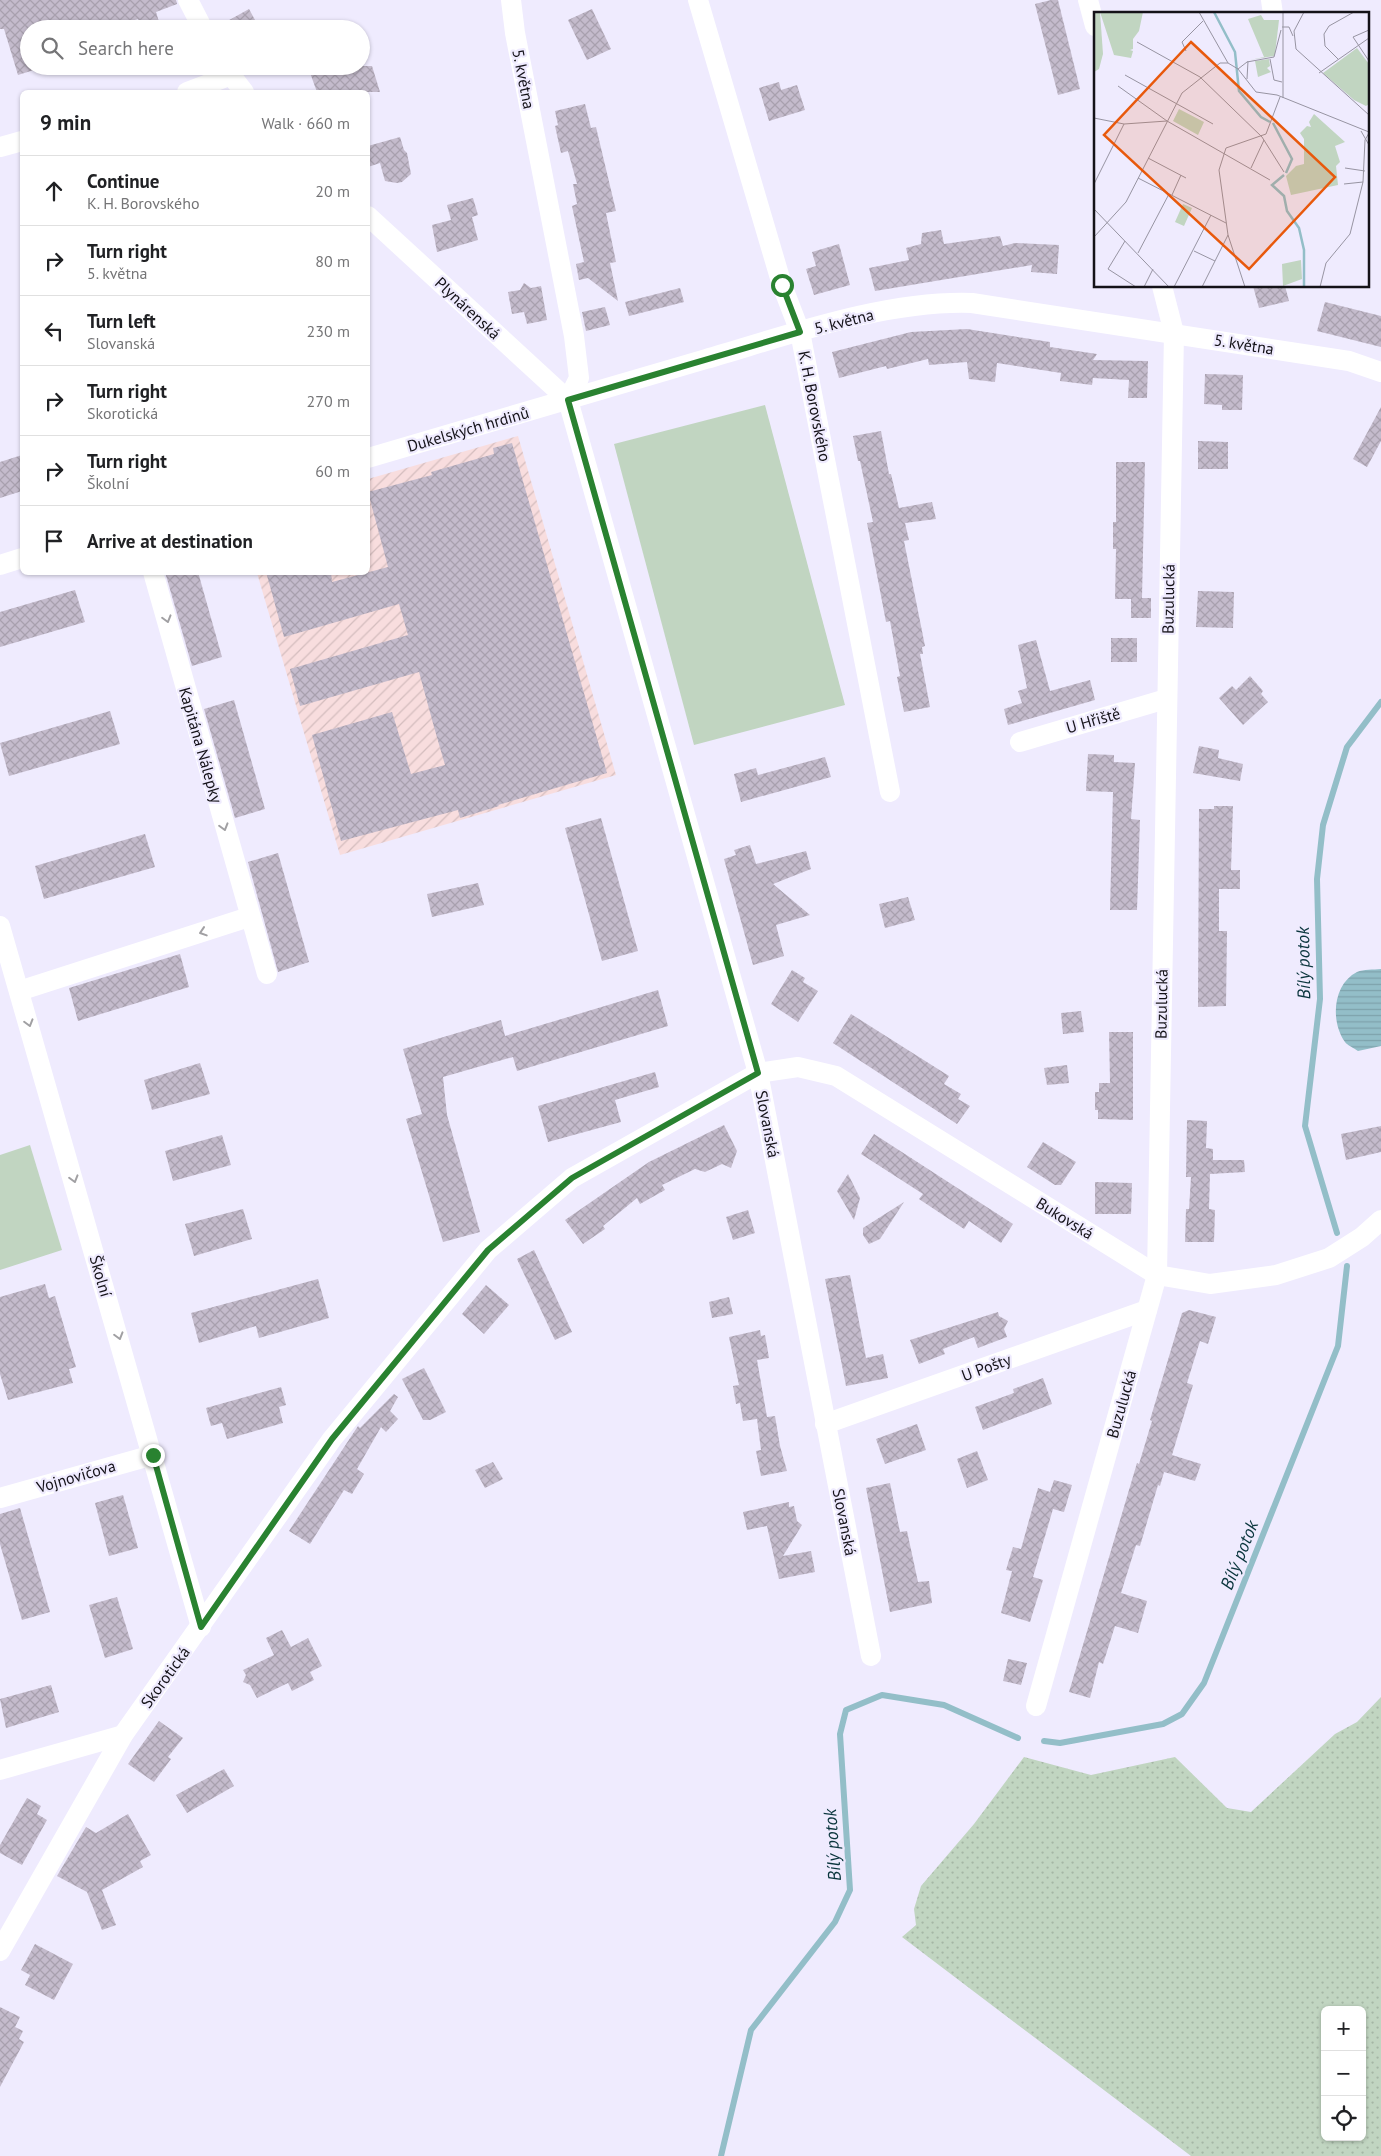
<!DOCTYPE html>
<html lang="en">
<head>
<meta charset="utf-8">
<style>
  body { margin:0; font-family:"PT Sans",sans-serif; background:#f6f6f6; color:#202124 }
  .controls { position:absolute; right:15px; bottom:15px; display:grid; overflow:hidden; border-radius:8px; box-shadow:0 1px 4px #0004 }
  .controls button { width:45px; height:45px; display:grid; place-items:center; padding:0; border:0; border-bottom:1px solid #e0e0e0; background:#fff; color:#202124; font:25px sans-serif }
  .stop { position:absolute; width:15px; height:15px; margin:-11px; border:4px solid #298230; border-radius:50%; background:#fff }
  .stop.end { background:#298230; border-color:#fff; box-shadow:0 1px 5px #0008 }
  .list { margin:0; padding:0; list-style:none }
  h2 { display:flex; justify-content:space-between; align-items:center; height:65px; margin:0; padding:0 20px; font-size:21px }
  h2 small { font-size:16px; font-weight:400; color:#757577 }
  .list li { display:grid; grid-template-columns:32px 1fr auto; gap:15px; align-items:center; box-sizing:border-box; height:70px; padding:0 20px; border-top:1px solid #e0e0e0 }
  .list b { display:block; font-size:19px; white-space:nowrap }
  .list p { margin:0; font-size:16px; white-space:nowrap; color:#757577 }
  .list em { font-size:16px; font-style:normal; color:#757577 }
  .icon { flex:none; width:28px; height:28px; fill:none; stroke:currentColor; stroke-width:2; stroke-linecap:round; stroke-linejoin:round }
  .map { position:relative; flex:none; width:1381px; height:2156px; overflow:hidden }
  .search { position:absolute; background:#fff; box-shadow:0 1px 4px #0004; left:20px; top:20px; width:350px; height:55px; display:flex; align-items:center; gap:12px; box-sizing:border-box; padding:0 18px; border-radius:28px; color:#757577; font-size:19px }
  .panel { position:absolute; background:#fff; box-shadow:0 1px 4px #0004; left:20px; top:90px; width:350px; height:485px; border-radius:8px }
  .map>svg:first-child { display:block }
  .industrial { fill:url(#industrial-furrows) }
  .grass { fill:url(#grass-dots); fill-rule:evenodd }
  .pitch { fill:#c1d5c1 }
  .water { fill:url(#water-rules) }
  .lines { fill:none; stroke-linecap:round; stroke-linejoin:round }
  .stream { stroke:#93bec8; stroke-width:6 }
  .building { fill:url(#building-cross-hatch) }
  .minor { stroke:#fff; stroke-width:20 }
  .oneway { stroke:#a1a0a3 }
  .route { stroke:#298230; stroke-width:6 }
  .labels { text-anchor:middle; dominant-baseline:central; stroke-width:4.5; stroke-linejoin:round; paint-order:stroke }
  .street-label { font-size:16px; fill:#141218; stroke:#efebfe }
  .water-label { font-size:18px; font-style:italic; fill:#0a353d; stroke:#efebfe }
  .inset-river { fill:none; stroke:#93bec8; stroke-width:2.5 }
  .inset-road { fill:none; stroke:#9794a2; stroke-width:1 }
  .view { fill:#e8590c; fill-opacity:0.15; stroke:#e8590c; stroke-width:2.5 }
  .inset-edge { fill:none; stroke:#141218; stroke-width:2.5 }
</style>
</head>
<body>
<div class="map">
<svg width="1381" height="2156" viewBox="0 0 1381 2156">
  <defs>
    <pattern id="industrial-furrows" width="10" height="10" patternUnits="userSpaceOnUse" patternTransform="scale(1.25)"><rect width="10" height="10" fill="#f8ddde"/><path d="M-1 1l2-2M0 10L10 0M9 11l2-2" fill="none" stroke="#d4bdbe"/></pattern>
    <pattern id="grass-dots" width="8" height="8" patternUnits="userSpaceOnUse" patternTransform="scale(1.25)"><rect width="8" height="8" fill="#c1d5c1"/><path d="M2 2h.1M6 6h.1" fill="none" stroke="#a5b6a5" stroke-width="1.8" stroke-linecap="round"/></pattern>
    <pattern id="water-rules" width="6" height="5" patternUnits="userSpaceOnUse" patternTransform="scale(1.25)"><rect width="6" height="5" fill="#93bec8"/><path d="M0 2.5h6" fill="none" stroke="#7ea2ab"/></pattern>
    <pattern id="building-cross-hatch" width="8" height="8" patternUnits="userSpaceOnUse" patternTransform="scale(1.25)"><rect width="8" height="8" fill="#c4bbcc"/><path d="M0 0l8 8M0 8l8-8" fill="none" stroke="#a8a0ae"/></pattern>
  </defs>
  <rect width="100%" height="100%" fill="#efebfe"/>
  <!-- industrial -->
  <path class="industrial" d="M518 436 616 775 340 855 257 573 368 572V479Z"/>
  <!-- grass -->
  <path class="grass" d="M1381 1697V2156H1191L902 1937 916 1925 914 1909 921 1886 974 1824 1024 1757 1091 1775 1175 1757 1227 1808 1251 1812 1335 1734 1357 1722ZM1325 2010H1362V2137H1325Z"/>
  <!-- pitch -->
  <g class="pitch">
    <path d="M765 405 845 705 694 745 614 444Z"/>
    <path d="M30 1145 62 1250 0 1270V1155Z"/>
  </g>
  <!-- water -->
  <path class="water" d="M1381 969V1046L1358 1051C1354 1048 1347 1045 1345 1042 1330 1021 1333 984 1357 972 1364 969 1373 970 1381 969Z"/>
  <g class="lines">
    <!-- stream -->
    <g class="stream">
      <path d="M1337 1233 1305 1126 1320 999 1317 879 1323 825 1347 747 1381 702"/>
      <path d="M1044 1741 1060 1743 1163 1724 1182 1714 1204 1683 1338 1346 1347 1266"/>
      <path d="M721 2156 751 2030 835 1922 850 1890 840 1734 846 1710 882 1695 944 1705 1018 1738"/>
    </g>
  </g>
  <!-- building -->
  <g class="building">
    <path d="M0 0H176L177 4 156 12 160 25 148 29H141L138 19 106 29H29V66H33L34 70 18 75 4 29H0Z"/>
    <path d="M1051 0H1058L1080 89 1058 95 1035 4Z"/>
    <path d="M249 9 260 29H215V28Z"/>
    <path d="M592 9 611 49 587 60 568 20Z"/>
    <path d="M324 66H372L380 92H317L309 70Z"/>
    <path d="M779 82 781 90 797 85 805 110 769 121 759 88Z"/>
    <path d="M585 104 591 128 596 127 616 211 606 213 616 262 610 263 618 301 588 278 579 280 576 264 584 262 572 206 577 204 573 184H577L568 151 561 153 555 126 558 125 555 111Z"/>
    <path d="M400 137 404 150 407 153 411 174 402 182 397 183 385 181 380 163 368 167V146Z"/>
    <path d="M473 198 478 215 472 217 478 240 437 252 432 225 451 220 447 205Z"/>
    <path d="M941 230 944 244 1000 236 1003 246 1015 243 1059 245 1057 274 1031 272 1032 265 875 291 869 268 909 260 906 248 921 244 922 233Z"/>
    <path d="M839 244 850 285 814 295 806 269 816 266 812 252Z"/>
    <path d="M524 283 531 288 541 286 547 320 527 324 524 312 512 314 508 292 520 290Z"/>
    <path d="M1253 286H1285L1289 301 1259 308Z"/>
    <path d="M680 288 684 302 629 316 625 302Z"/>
    <path d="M1325 302 1381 316V347L1317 331Z"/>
    <path d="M605 307 610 325 586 331 582 312Z"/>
    <path d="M967 329 1050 342V347L1097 354 1093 360 1148 361 1147 398H1128L1129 380 1093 378 1092 385 1060 381 1061 373 997 363 995 382 969 379 967 362 929 365 928 359 887 369 886 366 839 378 832 352 911 332Z"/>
    <path d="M1205 374 1243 375 1242 410H1222V405L1204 404Z"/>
    <path d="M1381 407V441L1367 467 1353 459Z"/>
    <path d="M881 431 889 474H891L899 508 932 502 936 519 905 523 909 540 904 541 925 646 922 647 923 654H920L930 707 904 712 897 677 900 676 890 621 886 622 867 523 873 522 860 461H858L853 436Z"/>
    <path d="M1198 441 1228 442V469H1198Z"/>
    <path d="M512 443 607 773 498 805 499 806 460 818 458 810 341 841 312 735 392 712 411 774 445 765 434 727 419 672 300 706 290 669 408 635 399 604 284 637 266 572H331L332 582 388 567 368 492 432 475 431 472 494 454 493 448Z"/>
    <path d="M22 455V491L0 498V462Z"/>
    <path d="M1116 462H1145L1142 598H1151V618H1131V599H1115L1116 549H1113V522H1116Z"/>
    <path d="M165 572H198L222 657 192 666Z"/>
    <path d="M75 590 85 622 0 647V612Z"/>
    <path d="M1198 591 1234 592 1233 628 1196 627Z"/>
    <rect x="1111" y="638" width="26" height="24"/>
    <path d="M1036 640 1050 691 1090 680 1095 700 1008 725 1004 709 1022 703 1018 691 1027 688 1018 645Z"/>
    <path d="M1250 676 1263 691 1261 694 1268 702 1243 725 1219 698 1232 686 1236 690Z"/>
    <path d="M234 700 265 809 235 818 204 709Z"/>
    <path d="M110 711 120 744 9 776 0 743Z"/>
    <path d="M1199 746 1219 750 1218 758 1243 764 1240 781 1193 773Z"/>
    <path d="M1088 754 1114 755V762L1135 763 1131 819 1140 820 1137 910H1110L1113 792 1086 791Z"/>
    <path d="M825 757 831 777 741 802 734 774 756 768 758 775Z"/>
    <path d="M1214 806H1233L1231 870H1240V889H1219V931H1227L1226 1006 1198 1007 1199 809H1214Z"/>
    <path d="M601 818 638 951 602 961 565 828Z"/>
    <path d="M145 834 155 867 44 899 35 866Z"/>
    <path d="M750 845 756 864 806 851 811 869 773 884 810 915 776 925 784 956 753 965 724 859 736 855 734 850Z"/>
    <path d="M278 853 309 962 278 972 248 862Z"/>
    <path d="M478 883 484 905 432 917 427 894Z"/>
    <path d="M908 897 915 920 885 928 879 904Z"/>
    <path d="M180 954 189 987 78 1021 69 988Z"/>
    <path d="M792 970 805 978 803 982 818 991 798 1022 771 1004Z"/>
    <path d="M658 990 668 1026 517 1071 513 1057 443 1077 447 1115 480 1232 443 1242 406 1119 422 1114 403 1049 501 1020 505 1036Z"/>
    <path d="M1081 1011 1084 1032 1063 1034 1061 1013Z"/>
    <path d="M851 1014 949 1076 944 1084 961 1094 958 1099 970 1106 957 1124 833 1043Z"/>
    <path d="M1109 1032H1133V1120L1098 1119V1110H1095V1092H1099V1083H1110Z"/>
    <path d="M200 1063 210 1094 152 1110 144 1080Z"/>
    <path d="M1067 1065 1069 1083 1047 1085 1044 1068Z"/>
    <path d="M655 1072 659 1087 615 1100 621 1122 548 1142 538 1106Z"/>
    <path d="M1187 1120 1207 1121 1206 1148 1213 1149V1160H1244L1245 1172 1210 1174 1209 1209 1215 1210 1214 1242H1185L1186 1209H1189L1191 1177H1186Z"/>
    <path d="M724 1125 737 1151 731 1168 722 1164 705 1172 695 1169 662 1185 665 1190 640 1204 637 1198 603 1226 605 1229 583 1244 565 1220 649 1162Z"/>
    <path d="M1381 1126V1152L1346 1160 1341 1134Z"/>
    <path d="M874 1134 1013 1224 1001 1243 969 1221 964 1229 919 1199 923 1194 861 1154Z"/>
    <path d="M222 1135 231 1165 173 1181 165 1151Z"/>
    <path d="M1043 1142 1076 1162 1061 1185H1055L1027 1167Z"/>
    <path d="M848 1174 860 1198 854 1220 837 1191Z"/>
    <path d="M1095 1182 1132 1183 1131 1214H1095Z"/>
    <path d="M904 1202 880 1239 869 1244 863 1235V1228Z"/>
    <path d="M243 1209 252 1239 194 1256 185 1224Z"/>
    <path d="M748 1210 755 1233 733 1240 726 1217Z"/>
    <path d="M534 1250 572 1332 555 1340 517 1259Z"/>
    <path d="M850 1275 866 1358 883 1354 888 1378 846 1386 825 1279Z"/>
    <path d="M318 1279 329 1318 259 1338 256 1326 199 1343 191 1313Z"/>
    <path d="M45 1284 49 1298 55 1296 76 1367 69 1369 73 1383 8 1400 0 1374V1297Z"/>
    <path d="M486 1285 509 1305 484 1334 462 1314Z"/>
    <path d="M729 1297 733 1314 712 1318 709 1302Z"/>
    <path d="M1189 1310 1216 1317 1208 1344 1200 1341 1187 1383 1193 1385 1172 1455 1201 1464 1195 1481 1164 1472 1160 1486 1158 1485 1140 1546 1136 1545 1121 1593 1147 1601 1138 1633 1115 1626 1103 1664 1099 1662 1090 1698 1069 1692 1137 1463 1139 1464 1152 1421 1150 1420 1182 1313Z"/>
    <path d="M998 1312 999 1316 1008 1321 1004 1329 1007 1337 978 1348 974 1337 943 1349 945 1354 919 1364 910 1340Z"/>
    <path d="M760 1330 761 1336 765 1335 769 1358 757 1360 767 1417 775 1416 780 1446 787 1471 761 1476 756 1451 761 1450 757 1419 743 1421 740 1403 736 1404 733 1386 739 1385 729 1337Z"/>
    <path d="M424 1368 446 1412 430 1420H423L402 1379Z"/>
    <path d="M1043 1378 1052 1404 983 1430 975 1407 1014 1393 1013 1389Z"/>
    <path d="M281 1387 286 1405 279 1407 283 1423 227 1439 222 1423 211 1426 206 1408Z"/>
    <path d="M394 1394 398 1397 390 1411 398 1419 386 1432 381 1427 357 1469 364 1474 352 1494 344 1490 310 1544 289 1531 358 1426 360 1428Z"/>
    <path d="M917 1424 926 1450 885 1464 876 1439Z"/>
    <path d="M977 1451 988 1480 967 1488 957 1459Z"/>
    <path d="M493 1462 503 1479 485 1488 475 1470Z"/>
    <path d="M1054 1480 1072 1485 1064 1512 1053 1509 1033 1577 1043 1580 1030 1622 1001 1613 1012 1571 1006 1570 1013 1547 1021 1549 1038 1488 1050 1492Z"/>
    <path d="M890 1483 900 1532 907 1531 918 1582 929 1581 932 1603 890 1612 866 1488Z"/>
    <path d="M123 1495 138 1548 109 1556 95 1503Z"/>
    <path d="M789 1502V1507L794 1506 797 1521 802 1525 783 1556 811 1551 815 1572 779 1579 767 1526 747 1530 743 1512Z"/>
    <path d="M20 1508 50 1612 22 1620 0 1544V1514Z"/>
    <path d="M117 1597 133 1649 105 1658 89 1605Z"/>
    <path d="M282 1630 291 1647 308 1638 322 1666 310 1672 314 1680 292 1691 288 1683 257 1698 250 1685 243 1682 246 1675 243 1670 274 1655 266 1638Z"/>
    <path d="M1008 1659 1027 1663 1021 1685 1003 1681Z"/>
    <path d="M51 1685 59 1712 6 1728 0 1699Z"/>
    <path d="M159 1721 183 1738 168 1757 171 1759 154 1782 128 1764Z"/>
    <path d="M224 1769 234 1786 187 1813 176 1795Z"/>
    <path d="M27 1798 41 1806 37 1814 47 1820 22 1865 0 1853V1845Z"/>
    <path d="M128 1814 151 1855 140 1861 143 1867 102 1890 116 1925 102 1930 87 1892 57 1876 86 1827 96 1833Z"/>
    <path d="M35 1944 73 1964 54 2000 25 1985 30 1975 21 1970Z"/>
    <path d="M0 2007 20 2017 15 2027 23 2031 19 2039 24 2042 0 2087Z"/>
  </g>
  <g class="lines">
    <!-- minor -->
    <g class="minor">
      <path d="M188 0 203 29"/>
      <path d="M511 0 515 33 574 336 579 378 568 400"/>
      <path d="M698 0 782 285 800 332 890 792"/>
      <path d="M1088 0 1095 26"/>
      <path d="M1271 0 1273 14"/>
      <path d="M224 66 244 92"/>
      <path d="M187 92 229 76"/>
      <path d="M0 147 22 141"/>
      <path d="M368 216 568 400"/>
      <path d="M568 400 758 1073 871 1656"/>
      <path d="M368 458C480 425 593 392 706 359 789 335 886 300 972 303L1349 361 1381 372"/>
      <path d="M0 565 22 558"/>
      <path d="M153 572 267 974"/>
      <path d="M1020 742 1166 699"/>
      <path d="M0 926 201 1627"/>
      <path d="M19 991 249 917"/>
      <path d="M825 1424 1147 1310"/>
      <path d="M0 1498 153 1455"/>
      <path d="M1036 1706 1157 1275 1174 333 1162 286"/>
      <path d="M0 1770 123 1735"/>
      <path d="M0 1951 123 1735 332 1439 488 1250 572 1178 758 1073 798 1067 836 1076 1157 1275 1210 1284 1276 1275 1329 1258 1362 1237 1381 1220"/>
    </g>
  </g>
  <!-- one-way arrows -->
  <defs><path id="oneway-chevron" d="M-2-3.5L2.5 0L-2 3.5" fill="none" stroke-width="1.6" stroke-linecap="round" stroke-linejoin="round" transform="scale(1.25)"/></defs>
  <g class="oneway">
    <use href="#oneway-chevron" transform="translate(167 619) rotate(74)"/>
    <use href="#oneway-chevron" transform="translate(224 827) rotate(74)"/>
    <use href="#oneway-chevron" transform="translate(203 932) rotate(162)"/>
    <use href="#oneway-chevron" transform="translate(29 1023) rotate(74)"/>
    <use href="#oneway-chevron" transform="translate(74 1179) rotate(74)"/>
    <use href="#oneway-chevron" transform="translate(119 1336) rotate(74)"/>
  </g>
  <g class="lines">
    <!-- route -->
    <path class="route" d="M153 1455 201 1627 332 1439 488 1250 572 1178 758 1073 568 400 800 332 782 285"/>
  </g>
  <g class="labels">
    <!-- street labels -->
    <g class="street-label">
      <text transform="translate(524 79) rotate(79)">5. května</text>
      <text transform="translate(468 308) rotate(43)">Plynárenská</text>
      <text transform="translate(844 321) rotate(-14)">5. května</text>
      <text transform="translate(1244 344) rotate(9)">5. května</text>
      <text transform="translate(815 406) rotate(79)">K. H. Borovského</text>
      <text transform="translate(468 429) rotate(-16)">Dukelských hrdinů</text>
      <text transform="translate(1168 599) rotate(-89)">Buzulucká</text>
      <text transform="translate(1093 720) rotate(-16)">U Hřiště</text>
      <text transform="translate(201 745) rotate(74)">Kapitána Nálepky</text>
      <text transform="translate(1161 1004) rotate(-89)">Buzulucká</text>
      <text transform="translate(768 1124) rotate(79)">Slovanská</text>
      <text transform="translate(1065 1218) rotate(32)">Bukovská</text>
      <text transform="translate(101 1276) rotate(74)">Školní</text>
      <text transform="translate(986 1367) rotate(-20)">U Pošty</text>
      <text transform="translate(1121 1404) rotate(-74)">Buzulucká</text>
      <text transform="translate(76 1476) rotate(-16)">Vojnovičova</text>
      <text transform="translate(845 1522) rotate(79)">Slovanská</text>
      <text transform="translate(165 1677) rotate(-54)">Skorotická</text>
    </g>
    <!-- water labels -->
    <g class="water-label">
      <text transform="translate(1303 963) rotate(-91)">Bílý potok</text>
      <text transform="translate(1239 1555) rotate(-68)">Bílý potok</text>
      <text transform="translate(832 1845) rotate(-94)">Bílý potok</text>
    </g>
  </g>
  <!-- overview -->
  <g transform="translate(1094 12)">
    <rect width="275" height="275" fill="#efebfe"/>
    <path d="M6 0H49L45 19 39 27V37L36 38 39 39 37 46 20 43ZM263 36 275 52V92L272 94 260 88 229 61ZM220 102 251 130 241 134 246 150 242 154 244 173 197 183 192 164 202 154 210 152V127L206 121 213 114 217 115 215 110Z" fill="#c1d5c1"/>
    <path d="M0 0H6L9 42 5 57 0 60Z" fill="#c1d5c1"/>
    <path d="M175 47 176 54 173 56 177 60 164 65 161 49Z" fill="#c1d5c1"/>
    <path d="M167 3 170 8H185L181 42 180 44 156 48 170 45 154 7Z" fill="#c1d5c1"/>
    <path d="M85 97 110 110 104 123 79 109ZM89 192 98 196 90 214 81 210ZM207 248 208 267 189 274 188 252Z" fill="#c1d5c1"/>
    <path class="inset-river" d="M120 0 141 40 145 79 167 105 176 110M179 111 198 147 192 161M190 163 178 173 190 184 193 199 205 216 210 238V275"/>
    <path class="inset-road" d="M105 0 134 51M210 0 200 19 202 37 275 103M188 15H195L199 24M275 18 259 25 275 49M43 30 106 65 168 125 190 160M92 39 88 30 109 9M176 47 180 68 188 70M244 47 231 34 230 22 235 14 260 0M144 57 153 50 180 45 187 18M225 61 275 26M31 63 119 112M153 67 154 49M24 74 73 109 176 168M189 86V0M0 106 30 112 73 109M267 119 275 133M54 146 92 166M157 156 170 128M251 156 271 159M44 166 132 211M0 172 30 112M250 172 269 170M78 183 87 163M0 197 75 275M0 225 32 190 88 81 126 51H134L144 57 162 80 183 83 275 120M31 229 14 257 42 275M100 239 121 249M44 241 75 182M50 275 59 257M80 275 117 203M108 275 134 223M151 275 134 223 125 158 132 136 172 122 186 85M226 275 232 251 256 222 269 170 271 128 275 121"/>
    <path class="view" d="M97 30 241 165 155 257 10 123Z"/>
    <rect width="275" height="275" class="inset-edge"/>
  </g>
</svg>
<div class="controls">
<button>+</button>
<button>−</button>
<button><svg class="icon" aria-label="locate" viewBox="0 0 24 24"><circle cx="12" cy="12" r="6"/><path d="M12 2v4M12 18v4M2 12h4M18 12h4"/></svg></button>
</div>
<div class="stop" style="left:782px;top:285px"></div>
<div class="stop end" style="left:153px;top:1455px"></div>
<div class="search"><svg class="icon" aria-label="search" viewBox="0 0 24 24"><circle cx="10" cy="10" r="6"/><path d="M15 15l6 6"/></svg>Search here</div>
<section class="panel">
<h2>9 min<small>Walk · 660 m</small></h2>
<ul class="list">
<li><svg class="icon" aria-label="ahead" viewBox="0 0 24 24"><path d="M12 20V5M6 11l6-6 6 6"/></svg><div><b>Continue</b><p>K. H. Borovského</p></div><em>20 m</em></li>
<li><svg class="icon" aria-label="right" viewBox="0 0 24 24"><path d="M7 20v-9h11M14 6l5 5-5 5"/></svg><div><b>Turn right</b><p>5. května</p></div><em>80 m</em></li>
<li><svg class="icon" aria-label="left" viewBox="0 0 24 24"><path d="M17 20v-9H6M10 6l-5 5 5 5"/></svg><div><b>Turn left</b><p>Slovanská</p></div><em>230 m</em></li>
<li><svg class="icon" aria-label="right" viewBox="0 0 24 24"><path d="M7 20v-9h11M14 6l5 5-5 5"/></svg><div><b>Turn right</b><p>Skorotická</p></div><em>270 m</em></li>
<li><svg class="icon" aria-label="right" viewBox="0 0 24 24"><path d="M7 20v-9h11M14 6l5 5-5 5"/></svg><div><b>Turn right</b><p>Školní</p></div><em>60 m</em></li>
<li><svg class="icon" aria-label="arrive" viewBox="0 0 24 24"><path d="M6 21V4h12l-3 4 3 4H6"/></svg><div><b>Arrive at destination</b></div></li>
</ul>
</section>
</div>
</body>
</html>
